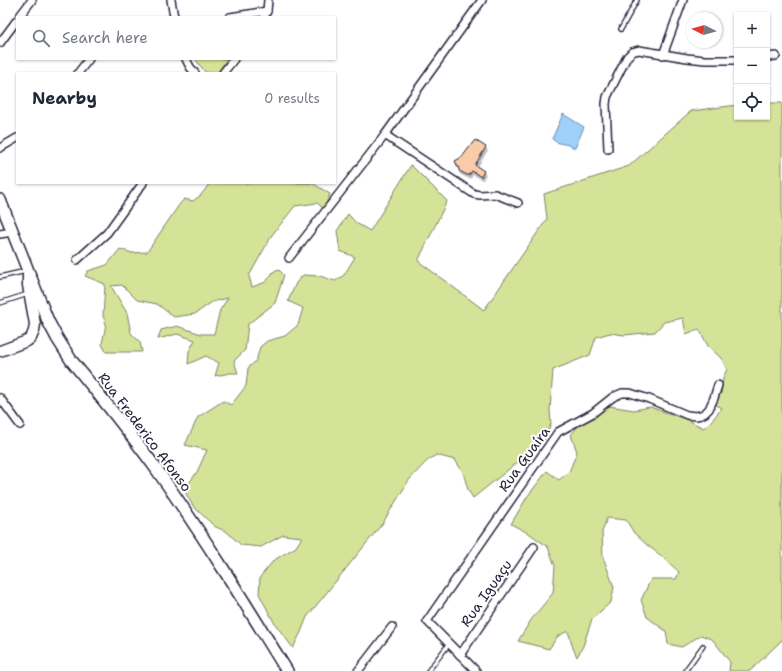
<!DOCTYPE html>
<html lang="en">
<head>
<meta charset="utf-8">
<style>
  body { margin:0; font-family:"Shantell Sans",sans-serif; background:#f2f2f3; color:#1f2937 }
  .controls { position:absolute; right:12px; top:12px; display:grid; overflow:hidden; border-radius:0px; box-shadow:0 1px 3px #0004 }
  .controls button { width:36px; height:36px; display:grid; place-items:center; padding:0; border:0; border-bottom:1px solid #e0e1e3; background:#fff; color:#1f2937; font:20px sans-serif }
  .compass { position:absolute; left:686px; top:12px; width:36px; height:36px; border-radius:50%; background:#fff; box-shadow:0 1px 3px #0004; rotate:275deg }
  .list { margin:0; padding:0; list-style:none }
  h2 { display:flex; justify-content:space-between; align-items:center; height:52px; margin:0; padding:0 16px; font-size:17px }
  h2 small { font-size:13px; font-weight:400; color:#747a83 }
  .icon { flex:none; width:22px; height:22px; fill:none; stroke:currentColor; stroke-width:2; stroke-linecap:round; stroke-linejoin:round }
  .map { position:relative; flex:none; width:782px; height:671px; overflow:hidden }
  .search { position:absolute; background:#fff; box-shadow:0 1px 3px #0004; left:16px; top:16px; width:320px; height:44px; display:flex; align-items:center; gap:10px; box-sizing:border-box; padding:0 14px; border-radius:0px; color:#747a83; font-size:15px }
  .panel { position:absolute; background:#fff; box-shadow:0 1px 3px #0004; left:16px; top:72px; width:320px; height:112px; border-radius:0px }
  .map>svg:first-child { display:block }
  .green { fill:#d4e397; stroke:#7b8269 }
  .water { fill:#9fd0fc; stroke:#6d8aaf }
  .building { fill:#f9cba8; stroke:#22223b; filter:url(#shadow) }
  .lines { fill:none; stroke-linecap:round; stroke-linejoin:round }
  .lane-casing { stroke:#22223b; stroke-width:6 }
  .street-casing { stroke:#22223b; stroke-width:10 }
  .secondary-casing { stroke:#22223b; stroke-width:13 }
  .primary-casing { stroke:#22223b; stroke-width:14 }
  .lane { stroke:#fff; stroke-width:3.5 }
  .street { stroke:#fff; stroke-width:7 }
  .secondary { stroke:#fff; stroke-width:10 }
  .primary { stroke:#fff; stroke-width:11 }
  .labels { text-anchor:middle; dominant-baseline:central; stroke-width:4; stroke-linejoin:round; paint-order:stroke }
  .street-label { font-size:14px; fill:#22223b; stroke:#fff }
</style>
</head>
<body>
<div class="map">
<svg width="782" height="671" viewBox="0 0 782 671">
  <defs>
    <filter id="shadow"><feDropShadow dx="1.5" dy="3" stdDeviation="0" flood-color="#0004"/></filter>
  </defs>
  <rect width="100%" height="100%" fill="#fff"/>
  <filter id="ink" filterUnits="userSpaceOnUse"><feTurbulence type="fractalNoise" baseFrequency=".025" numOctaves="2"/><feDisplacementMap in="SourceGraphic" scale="8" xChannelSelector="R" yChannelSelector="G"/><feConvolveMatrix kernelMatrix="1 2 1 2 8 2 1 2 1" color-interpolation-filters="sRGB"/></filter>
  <g filter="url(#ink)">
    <!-- green -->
    <g class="green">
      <path d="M195 59H227L217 73H206Z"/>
      <path d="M767 103H782V640L750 671H729L730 662 713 640 701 635 682 647 668 644 666 631 647 617 641 600 651 579H676L679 572 664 558 647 545 634 533 626 520 607 518 602 532 603 557 614 587 611 602 592 619 583 646 577 657 573 648 568 631 558 636 549 649 518 641 531 620 553 593 555 566 548 547 530 534 511 524 527 497 547 471 559 480 569 472 577 452 571 435 581 422 609 406 634 410 650 407 685 419 704 428 712 420 722 408 713 403 715 396 721 394 723 378 727 369 721 358 708 346 699 329 686 334 683 318 664 322 655 332 624 335 610 333 596 337 590 355 553 370 550 410 551 424 544 440 534 445 518 462 473 498 468 490 463 472 455 460 436 455 427 461 409 480 382 524 307 617 301 632 293 648 275 624 259 594 260 577 274 560 296 547 302 537 283 535 261 547 241 545 227 532 214 526 193 506 184 490 197 472 207 450 185 445 198 417 223 401 231 405 246 386 248 368 256 361 260 347 267 341 285 336 298 325 303 308 288 301 296 283 303 275 320 276 335 281 344 275 355 257 340 251 337 231 348 214 356 223 370 231 411 165 447 201 418 261 484 310 547 219 544 194 629 166 691 111 737 105V117H767Z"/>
      <path d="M210 183H312L330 194 324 209 317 203 295 206 272 235 249 276 252 287 266 282 273 272 278 269 284 275 275 303 248 324 245 350 234 361 238 373H230L215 376 219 363 206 356 188 364 189 351 195 340 177 334 158 339 161 330 177 326 201 334H214L220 310 228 298 212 302 195 314 174 317 157 304 137 300 122 285 111 286 127 313 131 333 140 342 142 352H106L102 344 106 324 103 316 105 284 85 276 88 271 107 265 120 249 132 253 147 252 179 205 184 199 193 201 201 195Z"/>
    </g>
    <!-- water -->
    <path class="water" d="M563 114 584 127 575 148C574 148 569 145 568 145 561 143 558 144 552 139Z"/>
    <!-- building -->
    <path class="building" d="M475 140 486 147 475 165 484 171 481 177 472 171 469 175H467L459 171V169L455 161 462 157Z"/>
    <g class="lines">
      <defs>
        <g id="lane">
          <path d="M621 29 637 0"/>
          <path d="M0 277 26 271"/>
          <path d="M0 303 28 294"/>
          <path d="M428 671 449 644"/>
          <path d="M685 671 703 646"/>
        </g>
        <g id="street">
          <path d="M171 0 174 17"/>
          <path d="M19 17 32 0"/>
          <path d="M230 17 267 11"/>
          <path d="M264 17 267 11 268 0"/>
          <path d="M0 43 17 20"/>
          <path d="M663 55 683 0"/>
          <path d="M767 57 776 56"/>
          <path d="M186 59 190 67 195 73"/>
          <path d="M78 73 89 59"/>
          <path d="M223 73 234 59"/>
          <path d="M385 135 474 194 480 195 495 194 518 203"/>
          <path d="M0 148 17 138"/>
          <path d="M608 149 606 104 607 97 627 57 632 52 639 50 687 58 705 60H737"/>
          <path d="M0 234 12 232"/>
          <path d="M289 258 385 135 482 0"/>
          <path d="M77 260 107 233 143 183"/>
          <path d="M0 398 20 425"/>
          <path d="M460 655 534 547"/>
          <path d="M358 671 392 627"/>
          <path d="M476 671 427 621 558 432 593 413 613 397 622 393H630L649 399 687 415 696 416 701 415 705 413 709 409 714 398 718 385"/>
        </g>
        <path id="secondary" d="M0 351 27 341 31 338 34 331 35 324 28 285V273"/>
        <path id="primary" d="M0 200 48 321 57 338 71 360C100 396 130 432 157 470 203 535 245 603 287 671"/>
      </defs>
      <!-- lane casing -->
      <use href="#lane" class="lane-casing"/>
      <!-- street casing -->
      <use href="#street" class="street-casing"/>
      <!-- secondary casing -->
      <use href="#secondary" class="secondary-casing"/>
      <!-- primary casing -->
      <use href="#primary" class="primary-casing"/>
      <!-- lane -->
      <use href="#lane" class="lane"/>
      <!-- street -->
      <use href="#street" class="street"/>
      <!-- secondary -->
      <use href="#secondary" class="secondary"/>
      <!-- primary -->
      <use href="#primary" class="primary"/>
    </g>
  </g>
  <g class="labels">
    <!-- street labels -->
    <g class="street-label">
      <text transform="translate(145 432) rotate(53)">Rua Frederico Afonso</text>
      <text transform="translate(524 459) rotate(-54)">Rua Guaíra</text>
      <text transform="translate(486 593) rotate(-55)">Rua Iguaçu</text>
    </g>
  </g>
</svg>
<div class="controls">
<button>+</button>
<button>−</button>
<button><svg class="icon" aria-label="locate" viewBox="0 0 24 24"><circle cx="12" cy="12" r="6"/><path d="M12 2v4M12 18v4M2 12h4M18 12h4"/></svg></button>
</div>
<svg class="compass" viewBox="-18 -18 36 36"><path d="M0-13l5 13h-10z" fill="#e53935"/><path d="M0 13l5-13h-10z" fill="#747a83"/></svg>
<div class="search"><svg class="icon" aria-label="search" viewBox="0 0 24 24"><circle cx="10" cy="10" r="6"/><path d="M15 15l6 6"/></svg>Search here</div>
<section class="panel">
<h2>Nearby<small>0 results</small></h2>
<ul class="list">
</ul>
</section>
</div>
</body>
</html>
